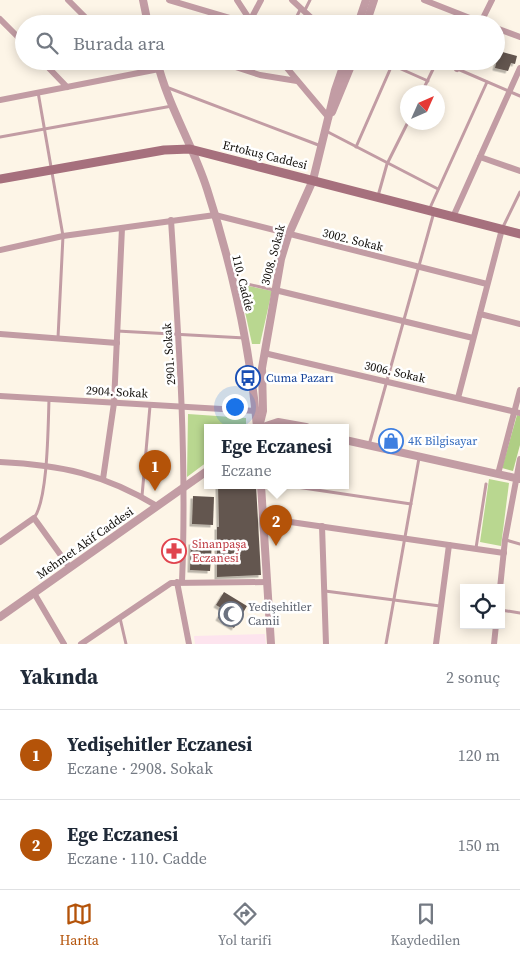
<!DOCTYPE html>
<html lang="tr">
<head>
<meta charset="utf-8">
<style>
  body { margin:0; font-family:"Source Serif 4",serif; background:#f6f6f7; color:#1f2937 }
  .controls { position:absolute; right:15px; bottom:15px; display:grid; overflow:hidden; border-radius:0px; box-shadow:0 2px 12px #0003 }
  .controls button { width:45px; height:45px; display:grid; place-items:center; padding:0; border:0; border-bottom:1px solid #e0e1e3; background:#fff; color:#1f2937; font:25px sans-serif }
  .compass { position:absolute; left:400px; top:85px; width:45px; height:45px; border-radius:50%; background:#fff; box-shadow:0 2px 12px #0003; rotate:45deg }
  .you { position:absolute; left:234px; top:406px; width:18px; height:18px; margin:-12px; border:4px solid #fff; border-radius:50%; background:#1a73e8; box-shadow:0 0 0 8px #1a73e833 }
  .badge { display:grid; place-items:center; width:32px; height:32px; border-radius:50%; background:#b45309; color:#fff; font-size:16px; font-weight:700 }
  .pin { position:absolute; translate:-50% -41px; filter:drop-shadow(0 1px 2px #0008) }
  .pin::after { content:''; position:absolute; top:26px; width:18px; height:15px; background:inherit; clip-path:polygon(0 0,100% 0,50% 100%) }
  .popup { position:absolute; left:204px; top:424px; width:145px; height:65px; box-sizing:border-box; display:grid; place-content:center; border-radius:0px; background:#fff; filter:drop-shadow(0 1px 4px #0005); font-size:16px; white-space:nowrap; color:#747a83 }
  .popup b { font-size:19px; color:#1f2937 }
  .popup::after { content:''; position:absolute; left:50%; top:100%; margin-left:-10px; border:10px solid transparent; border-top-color:#fff }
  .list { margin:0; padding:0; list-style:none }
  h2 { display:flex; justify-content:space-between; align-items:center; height:65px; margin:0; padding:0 20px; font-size:21px }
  h2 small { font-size:16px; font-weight:400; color:#747a83 }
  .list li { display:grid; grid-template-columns:32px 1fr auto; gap:15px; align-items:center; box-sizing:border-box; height:90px; padding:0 20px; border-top:1px solid #e0e1e3 }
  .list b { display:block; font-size:19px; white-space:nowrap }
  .list p { margin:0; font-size:16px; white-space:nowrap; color:#747a83 }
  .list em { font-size:16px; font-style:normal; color:#747a83 }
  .icon { flex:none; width:28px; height:28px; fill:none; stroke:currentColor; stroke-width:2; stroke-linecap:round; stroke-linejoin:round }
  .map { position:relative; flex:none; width:520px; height:644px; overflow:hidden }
  .search { position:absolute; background:#fff; box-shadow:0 2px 12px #0003; left:15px; right:15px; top:15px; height:55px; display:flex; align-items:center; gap:12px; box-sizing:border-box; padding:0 18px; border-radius:28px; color:#747a83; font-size:19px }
  .sheet { height:245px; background:#fff }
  nav { display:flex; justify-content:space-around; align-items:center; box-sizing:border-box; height:70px; border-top:1px solid #e0e1e3; background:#fff; font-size:14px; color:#747a83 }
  nav a { display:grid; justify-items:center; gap:2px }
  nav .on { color:#b45309 }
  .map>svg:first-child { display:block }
  .education { fill:#fde4ee }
  .green { fill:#b9d790 }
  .forest { fill:#afce84 }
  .building { fill:#63564f; filter:url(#shadow) }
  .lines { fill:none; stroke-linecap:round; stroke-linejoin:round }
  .service { stroke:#c29ca4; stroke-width:3 }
  .minor { stroke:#c29ca4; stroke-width:6 }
  .tertiary { stroke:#c29ca4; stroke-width:8 }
  .secondary { stroke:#a6707d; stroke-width:9 }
  .labels { text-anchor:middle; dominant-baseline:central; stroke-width:5; stroke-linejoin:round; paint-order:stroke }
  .street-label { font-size:12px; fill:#100d09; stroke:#fff }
  .transit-label { font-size:12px; fill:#164399; stroke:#fff; text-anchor:start }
  .shop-label { font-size:12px; fill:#366cbe; stroke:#fff; text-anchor:start }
  .health-label { font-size:12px; fill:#be3a42; stroke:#fff; text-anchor:start }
  .worship-label { font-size:12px; fill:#5b616d; stroke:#fff; text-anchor:start }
</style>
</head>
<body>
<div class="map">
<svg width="520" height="644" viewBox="0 0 520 644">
  <defs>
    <filter id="shadow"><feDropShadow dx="-2.5" dy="2.5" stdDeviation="0" flood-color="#0004"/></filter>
  </defs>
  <rect width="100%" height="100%" fill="#fdf5e7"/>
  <!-- education -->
  <path class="education" d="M265 634 266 644H195L194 636Z"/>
  <!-- green -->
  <g class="green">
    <path d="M239 284 272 291 260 344H252Z"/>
    <path d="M188 414 246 418V427H207V462L187 477Z"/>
    <path d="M489 479 509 483 501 546 480 542Z"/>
  </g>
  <!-- forest -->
  <path class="forest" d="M517 415 520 416V445L513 471 502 468Z"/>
  <!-- building -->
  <g class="building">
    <path d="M499 51 517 56 515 64 511 63 508 71 495 68Z"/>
    <path d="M218 485H256L261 575 217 577V527H219Z"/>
    <path d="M193 496 214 497 213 525 192 524Z"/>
    <path d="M191 542 212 543 210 571 190 570Z"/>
    <path d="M224 592 247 606 234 628 218 618 223 609 216 605Z"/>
  </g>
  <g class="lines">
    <!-- service -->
    <g class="service">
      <path d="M305 10 310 0"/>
      <path d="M293 24 301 8"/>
      <path d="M383 61 428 81"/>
      <path d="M439 61 520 96"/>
      <path d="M166 87 321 146"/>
      <path d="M38 92 63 236 58 338"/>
      <path d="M422 92 437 61"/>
      <path d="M326 131 438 189"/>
      <path d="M0 137 172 106"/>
      <path d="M356 147 392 65"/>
      <path d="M378 196 387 164 408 122"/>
      <path d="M429 210 487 82"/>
      <path d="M502 229 520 192"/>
      <path d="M234 281 274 290"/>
      <path d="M117 331 245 338"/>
      <path d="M369 445 434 212"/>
      <path d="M283 485 411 504"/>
      <path d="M142 496 150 406"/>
      <path d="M34 518C48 500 48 426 49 400"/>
      <path d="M506 540 520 544"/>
      <path d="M476 548 486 484"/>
      <path d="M325 591 440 606"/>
      <path d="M501 610 520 613"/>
      <path d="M120 618 126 644"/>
      <path d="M386 644 419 458"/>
    </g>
    <!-- minor -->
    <g class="minor">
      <path d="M68 0 92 24"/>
      <path d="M169 0 243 22 250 21 261 0"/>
      <path d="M237 0 252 23"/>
      <path d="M292 0 318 24"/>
      <path d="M424 0 485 24"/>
      <path d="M0 19 24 43"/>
      <path d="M480 24 492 0"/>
      <path d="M496 28 520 37"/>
      <path d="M42 61 67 87"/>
      <path d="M217 61 260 75 297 81"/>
      <path d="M281 61 329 118"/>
      <path d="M457 69 461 61"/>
      <path d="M0 100 159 69"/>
      <path d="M480 157 520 171"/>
      <path d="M453 217 520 68"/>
      <path d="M171 220C179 341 187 461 182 582"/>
      <path d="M0 250 63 236 215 215 487 284"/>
      <path d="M275 290 473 338"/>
      <path d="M480 314 520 324"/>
      <path d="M0 334 117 343"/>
      <path d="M264 353 520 413"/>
      <path d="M0 396 258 411"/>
      <path d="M458 398 502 229"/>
      <path d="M0 462C61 465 104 474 157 506"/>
      <path d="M498 474 520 390"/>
      <path d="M103 479 114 403 122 228"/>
      <path d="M263 518 504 553"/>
      <path d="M322 526 326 644"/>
      <path d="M0 542 34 518 70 568"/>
      <path d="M177 582 189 644"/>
      <path d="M500 588 505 540 520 459"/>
      <path d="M34 593 64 644"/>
      <path d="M81 644 171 583 267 582"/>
      <path d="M436 644 449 545"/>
      <path d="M494 644 496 625"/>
    </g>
    <!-- tertiary -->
    <g class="tertiary">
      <path d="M143 0 148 24"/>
      <path d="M358 24 366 0"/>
      <path d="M366 24 374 0"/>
      <path d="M157 61C168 106 193 145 207 189 232 266 250 347 257 427"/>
      <path d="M332 112 353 61"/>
      <path d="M259 427 263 411 262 368 281 259 288 236 313 180 335 90 345 61"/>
      <path d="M263 427 278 422 306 427"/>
      <path d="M345 440 520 479"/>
      <path d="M261 485 271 644"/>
      <path d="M0 617 207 471"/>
    </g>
    <!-- secondary -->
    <path class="secondary" d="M0 179 164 150 190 149 520 234"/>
  </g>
  <!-- icons -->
  <defs>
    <symbol id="bus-ring" viewBox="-11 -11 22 22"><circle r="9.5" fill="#fff" stroke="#1a4fb4" stroke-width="1.5"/><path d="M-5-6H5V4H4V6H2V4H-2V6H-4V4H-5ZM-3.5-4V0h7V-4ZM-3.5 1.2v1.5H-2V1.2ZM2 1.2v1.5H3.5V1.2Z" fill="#1a4fb4"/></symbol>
    <symbol id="shop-ring" viewBox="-11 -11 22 22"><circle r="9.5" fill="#fff" stroke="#3f7fe0" stroke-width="1.5"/><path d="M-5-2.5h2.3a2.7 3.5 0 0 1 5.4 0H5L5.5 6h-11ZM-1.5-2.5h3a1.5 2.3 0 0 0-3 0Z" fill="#3f7fe0"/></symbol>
    <symbol id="pharmacy-ring" viewBox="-11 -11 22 22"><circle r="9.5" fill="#fff" stroke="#e0444e" stroke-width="1.5"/><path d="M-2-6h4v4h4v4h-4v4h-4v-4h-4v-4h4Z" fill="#e0444e"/></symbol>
    <symbol id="mosque-ring" viewBox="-11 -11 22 22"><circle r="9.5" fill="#fff" stroke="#6b7280" stroke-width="1.5"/><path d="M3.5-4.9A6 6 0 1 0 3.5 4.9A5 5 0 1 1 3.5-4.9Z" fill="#6b7280"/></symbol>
  </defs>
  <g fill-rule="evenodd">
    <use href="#bus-ring" x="234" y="364" width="28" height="28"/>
    <use href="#shop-ring" x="377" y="427" width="28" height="28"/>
    <use href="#pharmacy-ring" x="160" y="537" width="28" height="28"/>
    <use href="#mosque-ring" x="217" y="600" width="28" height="28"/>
  </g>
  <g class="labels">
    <!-- street labels -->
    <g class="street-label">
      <text transform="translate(265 155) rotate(14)">Ertokuş Caddesi</text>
      <text transform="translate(353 240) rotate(14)">3002. Sokak</text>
      <text transform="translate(273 255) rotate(-75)">3008. Sokak</text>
      <text transform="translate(243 283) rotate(76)">110. Cadde</text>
      <text transform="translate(169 354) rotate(-94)">2901. Sokak</text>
      <text transform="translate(395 372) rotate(13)">3006. Sokak</text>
      <text transform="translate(117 392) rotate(3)">2904. Sokak</text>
      <text transform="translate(85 543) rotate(-35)">Mehmet Akif Caddesi</text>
    </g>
    <!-- transit labels -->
    <g class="transit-label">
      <text x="266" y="378">Cuma Pazarı</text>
    </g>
    <!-- shop labels -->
    <g class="shop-label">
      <text x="408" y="441">4K Bilgisayar</text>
    </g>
    <!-- health labels -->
    <g class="health-label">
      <text x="192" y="544">Sinanpaşa<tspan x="192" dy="14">Eczanesi</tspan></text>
    </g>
    <!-- worship labels -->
    <g class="worship-label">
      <text x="248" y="607">Yedişehitler<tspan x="248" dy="14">Camii</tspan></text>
    </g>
  </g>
</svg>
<div class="controls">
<button><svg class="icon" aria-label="locate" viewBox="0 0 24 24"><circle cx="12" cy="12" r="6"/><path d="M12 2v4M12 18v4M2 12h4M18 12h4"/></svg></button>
</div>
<svg class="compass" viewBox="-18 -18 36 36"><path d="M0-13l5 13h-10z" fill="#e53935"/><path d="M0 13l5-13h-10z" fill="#747a83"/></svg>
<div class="you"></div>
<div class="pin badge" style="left:155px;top:491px">1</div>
<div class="pin badge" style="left:276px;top:546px">2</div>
<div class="popup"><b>Ege Eczanesi</b>Eczane</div>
<div class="search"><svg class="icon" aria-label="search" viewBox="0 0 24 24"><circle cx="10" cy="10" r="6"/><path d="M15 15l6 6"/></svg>Burada ara</div>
</div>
<section class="sheet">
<h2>Yakında<small>2 sonuç</small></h2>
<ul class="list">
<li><span class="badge">1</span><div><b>Yedişehitler Eczanesi</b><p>Eczane · 2908. Sokak</p></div><em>120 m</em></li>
<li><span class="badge">2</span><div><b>Ege Eczanesi</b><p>Eczane · 110. Cadde</p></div><em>150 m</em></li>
</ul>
</section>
<nav>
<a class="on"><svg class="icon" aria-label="map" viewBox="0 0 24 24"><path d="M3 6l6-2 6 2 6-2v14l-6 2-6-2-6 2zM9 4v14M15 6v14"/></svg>Harita</a>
<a><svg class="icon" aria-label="directions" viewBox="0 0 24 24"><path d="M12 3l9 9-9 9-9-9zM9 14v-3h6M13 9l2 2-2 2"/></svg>Yol tarifi</a>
<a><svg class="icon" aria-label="saved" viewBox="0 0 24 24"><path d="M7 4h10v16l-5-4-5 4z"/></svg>Kaydedilen</a>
</nav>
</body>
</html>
